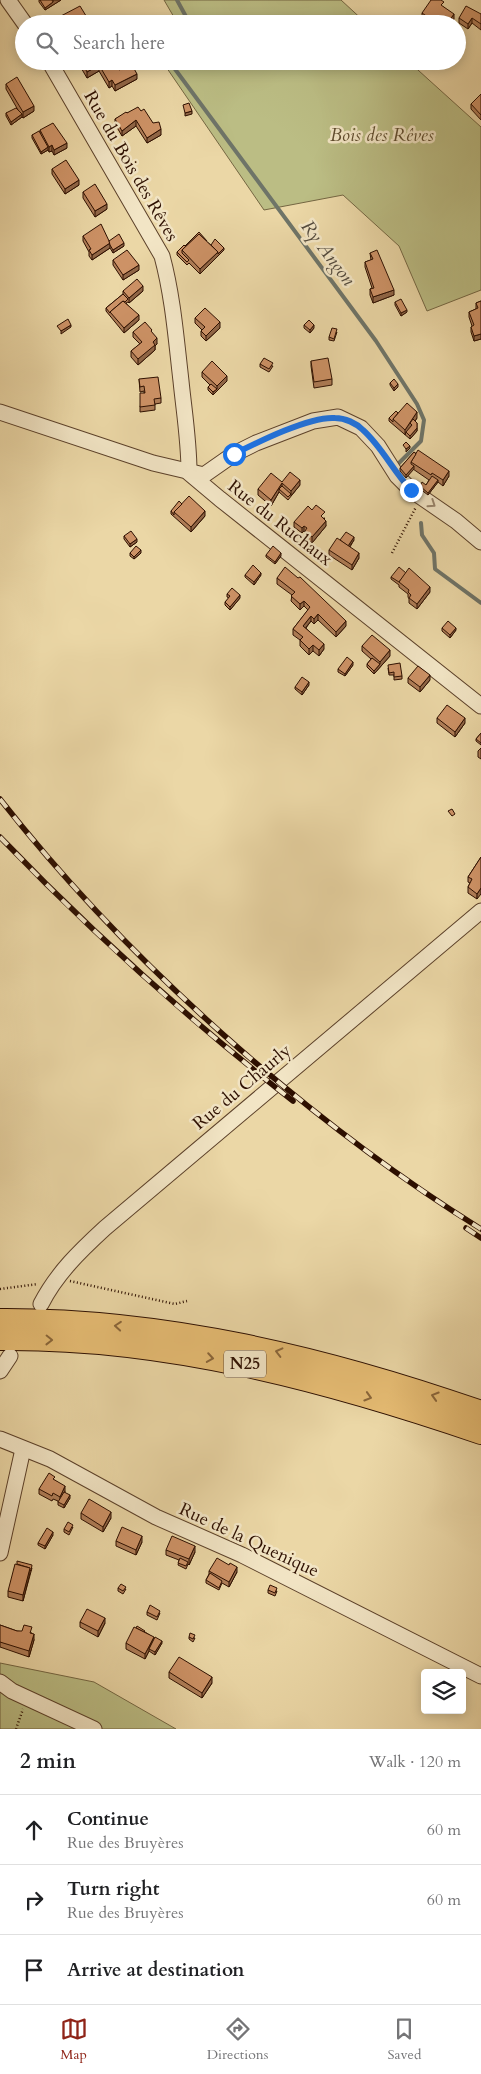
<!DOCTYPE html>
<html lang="en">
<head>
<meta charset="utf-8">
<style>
  body { margin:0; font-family:Cardo,serif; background:#f2f2f2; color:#202124 }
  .controls { position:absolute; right:15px; bottom:15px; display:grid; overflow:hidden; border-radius:5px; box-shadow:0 2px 12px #0003 }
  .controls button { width:45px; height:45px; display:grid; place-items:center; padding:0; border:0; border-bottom:1px solid #e0e0e0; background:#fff; color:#202124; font:25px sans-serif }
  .stop { position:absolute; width:15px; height:15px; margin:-11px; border:4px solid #1a73e8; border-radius:50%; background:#fff }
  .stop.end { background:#1a73e8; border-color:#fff; box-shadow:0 1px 5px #0008 }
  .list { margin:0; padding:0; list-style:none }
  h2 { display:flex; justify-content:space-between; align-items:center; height:65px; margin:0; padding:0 20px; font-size:21px }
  h2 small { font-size:16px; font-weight:400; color:#757577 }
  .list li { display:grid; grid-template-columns:32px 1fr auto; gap:15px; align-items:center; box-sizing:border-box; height:70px; padding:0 20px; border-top:1px solid #e0e0e0 }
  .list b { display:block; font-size:19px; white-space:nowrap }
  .list p { margin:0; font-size:16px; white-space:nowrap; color:#757577 }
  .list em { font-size:16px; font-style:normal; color:#757577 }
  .icon { flex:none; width:28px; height:28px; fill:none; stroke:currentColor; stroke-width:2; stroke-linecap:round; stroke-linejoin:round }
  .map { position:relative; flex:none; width:481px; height:1729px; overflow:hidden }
  .search { position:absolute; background:#fff; box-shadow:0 2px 12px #0003; left:15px; right:15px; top:15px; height:55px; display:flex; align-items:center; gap:12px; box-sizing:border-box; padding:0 18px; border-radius:28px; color:#757577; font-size:19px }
  .sheet { height:275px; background:#fff }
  nav { display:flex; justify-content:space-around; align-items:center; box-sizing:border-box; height:70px; border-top:1px solid #e0e0e0; background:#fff; font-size:14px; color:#757577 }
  nav a { display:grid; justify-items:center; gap:2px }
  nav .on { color:#8f2418 }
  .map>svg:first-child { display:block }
  .green { fill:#bbbd84; stroke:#746642 }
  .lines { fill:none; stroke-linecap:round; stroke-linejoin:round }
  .stream { stroke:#6e7468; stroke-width:4 }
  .minor-casing { stroke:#5c412a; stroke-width:17 }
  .highway-casing { stroke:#2d0f00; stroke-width:24 }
  .path { stroke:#2d0f00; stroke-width:2.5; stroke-dasharray:1 2.5; stroke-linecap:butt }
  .minor { stroke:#f2e5c5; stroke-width:15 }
  .highway { stroke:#e6bc73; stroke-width:22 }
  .rail-casing { stroke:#2d0f00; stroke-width:5.5 }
  .rail { stroke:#f2e5c5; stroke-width:4; stroke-dasharray:11; stroke-linecap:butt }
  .wall { fill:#b07e58; stroke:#2d0f00 }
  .shaded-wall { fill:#906647; stroke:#2d0f00 }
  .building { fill:#cd9266; stroke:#2d0f00 }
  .oneway { stroke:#99856c }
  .oneway2 { stroke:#8a663a }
  .route { stroke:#1a73e8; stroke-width:6 }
  .labels { text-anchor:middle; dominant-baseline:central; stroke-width:5; stroke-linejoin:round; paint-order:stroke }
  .shield { fill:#f2e5c5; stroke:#684f3b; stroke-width:1 }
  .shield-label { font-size:16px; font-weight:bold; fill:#2d0f00 }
  .park-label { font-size:18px; font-style:italic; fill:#5f4c2e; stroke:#f2e5c5 }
  .street-label { font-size:18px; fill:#2d0f00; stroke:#f2e5c5 }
  .water-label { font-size:19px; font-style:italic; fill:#534a3d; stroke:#f2e5c5 }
</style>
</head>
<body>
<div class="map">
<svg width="481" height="1729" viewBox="0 0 481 1729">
  <rect width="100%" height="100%" fill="#ebd7a6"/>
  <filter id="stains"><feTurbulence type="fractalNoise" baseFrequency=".004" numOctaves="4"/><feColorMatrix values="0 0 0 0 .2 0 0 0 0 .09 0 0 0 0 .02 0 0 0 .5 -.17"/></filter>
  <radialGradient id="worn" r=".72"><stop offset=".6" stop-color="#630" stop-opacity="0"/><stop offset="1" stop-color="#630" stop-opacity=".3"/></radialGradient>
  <!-- green -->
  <g class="green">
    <path d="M164 0H341L367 24H178Z"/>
    <path d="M162 61H408L481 127V290L427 311 399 246 343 195 264 210Z"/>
    <path d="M0 1663 94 1682 176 1729H0Z"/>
  </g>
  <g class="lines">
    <!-- stream -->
    <g class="stream">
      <path d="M177 0 190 24"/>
      <path d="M169 61 376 341 417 404 424 420 421 441 396 466"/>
      <path d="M421 523 422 535 434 553 435 569 481 603"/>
    </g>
    <defs>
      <g id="minor">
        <path d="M8 0 25 24"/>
        <path d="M49 61 162 256C173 297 176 338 181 381 184 411 189 441 189 472"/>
        <path d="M0 412 153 463 204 475 234 454 256 443 313 421 338 417 361 428 378 446 397 476 411 490 456 521 481 542"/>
        <path d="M189 473 220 499 481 706"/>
        <path d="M41 1304C57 1273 80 1251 105 1228L481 911"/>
        <path d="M0 1371 10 1356"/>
        <path d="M0 1439 50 1459 156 1517 242 1555 481 1676"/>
        <path d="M0 1553 23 1449"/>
        <path d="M0 1682 12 1691 94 1729"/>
      </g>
      <g id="highway">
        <path d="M0 1320C165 1319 326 1358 481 1412"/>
        <path d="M0 1339C165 1337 326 1380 481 1433"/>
      </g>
    </defs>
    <!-- minor casing -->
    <use href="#minor" class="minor-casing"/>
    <!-- highway casing -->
    <use href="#highway" class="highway-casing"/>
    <!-- path -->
    <g class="path">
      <path d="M392 553 416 507"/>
      <path d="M70 1281 175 1304 187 1301"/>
      <path d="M0 1289 38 1284"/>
      <path d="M16 1729 23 1709"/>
    </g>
    <!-- minor -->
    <use href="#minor" class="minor"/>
    <!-- highway -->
    <use href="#highway" class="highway"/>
    <defs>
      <g id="rail">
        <path d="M0 799C127 961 306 1120 481 1229"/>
        <path d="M0 837C93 934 187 1018 293 1101"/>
        <path d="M466 1228 481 1238"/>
      </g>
    </defs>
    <!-- rail casing -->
    <use href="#rail" class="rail-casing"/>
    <!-- rail -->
    <use href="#rail" class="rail"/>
  </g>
  <!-- wall -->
  <g class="wall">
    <path d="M39 0H61L45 10 39 2Z"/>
    <path d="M444 7 454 19 450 24H431L422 18V13Z"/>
    <path d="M481 14V30L472 23 468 29 459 23V18Z"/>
    <path d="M80 61 119 70 137 79 115 91 112 86 109 88 99 71 87 78 80 66Z"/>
    <path d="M6 84 34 111 23 118 22 117 11 125 6 116V113L18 110 6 89Z"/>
    <path d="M481 94V120L471 109V104Z"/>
    <path d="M141 111 153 123 161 135 147 143 136 126 122 136 115 124V119L127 113Z"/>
    <path d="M40 130 67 148 54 155 52 151 49 152 48 150 41 154 32 138V135L40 133Z"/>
    <path d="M52 169 79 185 65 194 52 174Z"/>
    <path d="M83 192 107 209 95 217 83 198Z"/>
    <path d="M83 236 109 241 124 246 113 253 110 248 92 260 89 256V252L83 241Z"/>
    <path d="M207 242 211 245 224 250 200 274 189 263 187 265 177 255V252L185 246Z"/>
    <path d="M370 253 394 295 373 303 370 295V289L372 288 365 267V262L371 260Z"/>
    <path d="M113 260 139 270 123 280 113 265Z"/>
    <path d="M123 291H143L129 303 128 302 126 303 139 320 124 333 106 311V308L123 294Z"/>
    <path d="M481 301V339L474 341 471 332V327L472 326 469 317V312L476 309V303Z"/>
    <path d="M395 302 407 312 401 316 395 305Z"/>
    <path d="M195 318 220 328 206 341 201 336V331L202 330 195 323Z"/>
    <path d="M304 325 314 328 310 333 304 328Z"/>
    <path d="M133 332 152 333 157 344 155 346V350L138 365 131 357V351L140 344 133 337Z"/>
    <path d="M337 332 334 341 329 340V337Z"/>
    <path d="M311 361 332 379V385L314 388 311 366Z"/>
    <path d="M260 364 273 366 269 372 260 367Z"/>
    <path d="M202 372 227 381 213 395 208 390V387L210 385 202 377Z"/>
    <path d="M139 379 161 398V403L155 404V410L140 412V407L144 393V391L140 392Z"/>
    <path d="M390 383 398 387 394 391 390 385Z"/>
    <path d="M398 413 417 418 415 421 417 423V431L410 439 389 421V418Z"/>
    <path d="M414 452 449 476 443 486 438 482 428 495 420 489V486L426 485 429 480 413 469 406 478 400 471V468Z"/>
    <path d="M282 482 300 485 288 500 279 492 271 506 258 495V489Z"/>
    <path d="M182 504 205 516 191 532 171 514V511Z"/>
    <path d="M325 518 324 519 326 526 312 543 305 536V532L304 531 302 533 294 527V522Z"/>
    <path d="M124 536 137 542 130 547 124 539Z"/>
    <path d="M340 540H354L350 547 359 558 352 570 329 555V550Z"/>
    <path d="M130 553H141L134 559 130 556Z"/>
    <path d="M266 555 281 556 275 564 266 557Z"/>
    <path d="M245 575H261L254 585 245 577Z"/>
    <path d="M391 577 430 592 417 609 409 603V599L408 597V594L399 587V585L391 579Z"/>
    <path d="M277 578 346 626 336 637 318 620 314 624 311 621 306 628 324 649 319 656 313 651 309 655 300 646V640L293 635V629L308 610 304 606 300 610 291 601 292 595 277 584Z"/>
    <path d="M227 594 240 598 230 610 225 605V602L229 598 227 597Z"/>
    <path d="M442 628 456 630 450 638 442 631Z"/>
    <path d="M362 646 390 656 374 674 367 667V664L371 659 362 651Z"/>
    <path d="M353 665 345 676 338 672V669Z"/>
    <path d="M388 668 402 676V679L394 680V675H389Z"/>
    <path d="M408 678 430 680 420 692 408 683Z"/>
    <path d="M309 685 302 695 295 689V687Z"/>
    <path d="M437 718 465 723 455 737 437 723Z"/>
    <path d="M481 733V745L476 741V739Z"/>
    <path d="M481 748V759L478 757V751Z"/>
    <path d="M481 857 477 899 468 893V887L470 883 468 882V877Z"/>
    <path d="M55 1480 65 1491V1493L70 1498 64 1508 58 1505V1501L53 1499 52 1501 39 1494V1489Z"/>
    <path d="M81 1513 111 1518 103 1532 81 1519Z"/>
    <path d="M73 1527 69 1535 64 1532V1529Z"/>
    <path d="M53 1535 45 1549 38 1545V1543Z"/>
    <path d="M116 1541 142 1542 136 1555 116 1546Z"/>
    <path d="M166 1550 195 1552 189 1565 188 1564 186 1569 178 1565 179 1560 166 1555Z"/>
    <path d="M32 1568 23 1601 8 1597V1591Z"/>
    <path d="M209 1571 237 1572 229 1587 222 1583 219 1590 206 1583V1580L209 1574Z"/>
    <path d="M118 1588 126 1589 123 1594 118 1591Z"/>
    <path d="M268 1590 277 1591 275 1596 268 1593Z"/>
    <path d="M147 1612 160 1613 157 1620 147 1615Z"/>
    <path d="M80 1622 105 1623 98 1637 80 1627Z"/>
    <path d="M0 1625 17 1631 32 1633V1634L34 1640 29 1657 0 1647Z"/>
    <path d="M145 1632 162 1643 155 1655 149 1651 145 1659 126 1649V1643Z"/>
    <path d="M189 1637 195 1638 193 1642 189 1639Z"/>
    <path d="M169 1672 212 1683 202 1698 169 1678Z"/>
  </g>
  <!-- shaded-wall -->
  <g class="shaded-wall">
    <path d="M53 0H61L45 10V8L53 2Z"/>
    <path d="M454 14V19L450 24H447Z"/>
    <path d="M472 18V23L468 29V24Z"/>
    <path d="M99 65V71L87 78V72Z"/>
    <path d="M137 74V79L115 91V85Z"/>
    <path d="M112 80V86L109 88V82Z"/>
    <path d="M34 106V111L23 118V112Z"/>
    <path d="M192 111V114L185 116V113Z"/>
    <path d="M22 114V117L11 125V122Z"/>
    <path d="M136 120V126L122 136V131Z"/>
    <path d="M161 129V135L147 143V138Z"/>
    <path d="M67 143V148L54 155V150Z"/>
    <path d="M52 145V151L49 152V147Z"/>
    <path d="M48 147V150L41 154V152Z"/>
    <path d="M79 180V185L65 194V189Z"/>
    <path d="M107 204V209L95 217V211Z"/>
    <path d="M110 243V248L92 260V255Z"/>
    <path d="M124 243V246L113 253V250Z"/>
    <path d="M224 248V250L200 274V269L218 252Z"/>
    <path d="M139 265V270L123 280V275Z"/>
    <path d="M143 286V291L129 303V298Z"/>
    <path d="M394 290V295L373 303V297Z"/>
    <path d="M407 310V312L401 316V313Z"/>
    <path d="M139 315V320L124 333V328Z"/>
    <path d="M220 322V328L206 341V336Z"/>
    <path d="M71 325V327L61 334V331Z"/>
    <path d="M314 325V328L310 333V330Z"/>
    <path d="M481 334V339L474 341V336Z"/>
    <path d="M157 338V344L155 346V350L138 365V359L153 342Z"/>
    <path d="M227 376V381L213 395V392L217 389V386Z"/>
    <path d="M398 384V387L394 391V388Z"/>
    <path d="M417 412V418L407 433 406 432 405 435V430Z"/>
    <path d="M417 428V431L410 439V436Z"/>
    <path d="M410 446V448L406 452V449Z"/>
    <path d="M414 466V469L406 478V475Z"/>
    <path d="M449 471V476L443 486V480Z"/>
    <path d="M300 480V485L291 496V491Z"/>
    <path d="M438 480V482L428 495V493Z"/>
    <path d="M282 483V489H279V492L271 506V500Z"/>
    <path d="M205 511V516L191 532V527Z"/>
    <path d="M326 521V526L312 543V537Z"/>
    <path d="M304 526V531L302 533V528Z"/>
    <path d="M354 537V540L347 550V548Z"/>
    <path d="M137 539V542L130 547V544Z"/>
    <path d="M141 550V553L134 559V557Z"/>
    <path d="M281 553V556L275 564V562Z"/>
    <path d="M359 553V558L352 570V565Z"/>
    <path d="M261 573V575L254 585V582Z"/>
    <path d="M430 587V592L417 609V604Z"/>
    <path d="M240 595V598L230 610V607Z"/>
    <path d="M304 601V606L300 610V604Z"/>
    <path d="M318 614V620L314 624V619Z"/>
    <path d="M311 616V621L303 631V626Z"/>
    <path d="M346 621V626L336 637V632Z"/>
    <path d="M456 628V630L450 638V635Z"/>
    <path d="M324 644V649L319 656V650Z"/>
    <path d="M313 645V651L309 655V649Z"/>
    <path d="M390 650V656L374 674V671L380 664V662Z"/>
    <path d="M353 662V665L345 676V674Z"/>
    <path d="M430 675V680L420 692V687Z"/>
    <path d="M309 682V685L302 695V692Z"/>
    <path d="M465 718V723L455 737V732Z"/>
    <path d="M481 888V894L477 899V894Z"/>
    <path d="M65 1486V1491L60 1502V1497Z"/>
    <path d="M70 1495V1498L64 1508V1505Z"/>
    <path d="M111 1512V1518L103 1532V1527Z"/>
    <path d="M53 1532V1535L45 1549V1546Z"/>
    <path d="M142 1536V1542L136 1555V1550Z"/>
    <path d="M195 1546V1552L189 1565V1559Z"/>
    <path d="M237 1567V1572L229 1587V1582Z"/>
    <path d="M30 1568V1573L23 1601V1595Z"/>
    <path d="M105 1618V1623L98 1637V1631Z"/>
    <path d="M34 1634V1640L29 1657V1651Z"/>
    <path d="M154 1637 149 1649V1651L145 1659V1654Z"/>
    <path d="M162 1641V1643L155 1655V1652Z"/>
    <path d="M212 1677V1683L202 1698V1693Z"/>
  </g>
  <!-- building -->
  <g class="building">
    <path d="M40 0H52L53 2 45 8Z"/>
    <path d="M431 0H441L444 2 441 5 454 14 447 24H438L422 13Z"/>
    <path d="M80 6 91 24H62L59 17Z"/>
    <path d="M466 6 481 14V24L472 18 468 24 459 18Z"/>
    <path d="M81 61H114L119 70 132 65 137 74 115 85 112 80 109 82 99 65 87 72Z"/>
    <path d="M17 77 34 106 23 112 6 84Z"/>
    <path d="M481 94V115L471 104Z"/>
    <path d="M189 103 192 111 185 113 183 105Z"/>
    <path d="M138 107 141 111 144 109 153 123 159 122 161 129 147 138 136 120 122 131 115 119 126 112 127 113Z"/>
    <path d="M16 108 22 114 11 122 6 113Z"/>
    <path d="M53 123 67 143 54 150 52 145 49 147 40 130Z"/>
    <path d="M39 131 48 147 41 152 32 135Z"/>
    <path d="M66 160 79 180 65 189 52 169Z"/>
    <path d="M95 184 107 204 95 211 83 192Z"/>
    <path d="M101 224 110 243 92 255 89 250 91 249 83 236Z"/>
    <path d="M199 232 207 241 199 234 182 250V253L189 260 187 262 177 252 184 245 185 246Z"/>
    <path d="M119 234 124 243 113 250 110 245 109 241Z"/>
    <path d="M199 234 218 252 200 269 182 250Z"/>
    <path d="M215 239 224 248 218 254V252L211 245Z"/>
    <path d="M127 250 139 265 123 275 113 260Z"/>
    <path d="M377 250 394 290 373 297 370 289 374 288 365 262 373 259 370 253Z"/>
    <path d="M137 279 143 286 129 298 123 291Z"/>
    <path d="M123 294 128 299 125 302 123 301 110 312V313L106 308Z"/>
    <path d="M401 299 407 310 401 313 395 302Z"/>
    <path d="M123 301 139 315 124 328 110 312Z"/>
    <path d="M481 301V334L474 336 471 327 474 325 469 312 478 308 476 303Z"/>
    <path d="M205 308 220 322 206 336 201 331 205 327 195 318Z"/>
    <path d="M68 319 71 325 61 331 57 326Z"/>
    <path d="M309 320 314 325 310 330 304 325Z"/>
    <path d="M145 322 152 330 151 331 157 338 153 342 155 345 138 359 131 351 142 342 133 332Z"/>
    <path d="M332 328 337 329 334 339 329 337Z"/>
    <path d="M264 358 273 363 269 369 260 364Z"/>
    <path d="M328 358 332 379 314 382 311 361Z"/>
    <path d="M212 361 227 376 217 386 202 372Z"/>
    <path d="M158 377 161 398 154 399 155 405 140 407V393H145L144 386 140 387 139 379Z"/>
    <path d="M394 379 398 384 394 388 390 383Z"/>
    <path d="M211 384 217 389 213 392 208 387Z"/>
    <path d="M407 403 417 412 405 430 393 419Z"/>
    <path d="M396 411 398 413 393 419V422L389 418Z"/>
    <path d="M413 419 417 423V428L410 436 406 432 412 425 410 423Z"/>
    <path d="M406 442 410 446 406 449 403 445Z"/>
    <path d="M418 450 449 471 443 480 432 473 431 475 411 462Z"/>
    <path d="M414 452 416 454 411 462V464L414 466 406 475 400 468Z"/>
    <path d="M290 472 300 480 291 491 282 483 271 500 258 489 271 473 282 482Z"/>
    <path d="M432 476 438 480 428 493 420 486 422 482 426 485Z"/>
    <path d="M282 486 291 494 288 497 279 489Z"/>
    <path d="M189 496 205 511 191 527 174 512Z"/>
    <path d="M179 501 182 504 174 512V515L171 511Z"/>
    <path d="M316 505 325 512 321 516 326 521 312 537 305 531 307 528 304 526 302 528 294 522 308 506 312 510Z"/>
    <path d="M131 531 137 539 130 544 124 536Z"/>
    <path d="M346 532 354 537 348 546 340 540Z"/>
    <path d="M337 538 359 553 352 565 329 550Z"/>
    <path d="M136 546 141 550 134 557 130 553Z"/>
    <path d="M273 546 281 553 275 562 266 555Z"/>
    <path d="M253 565 261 573 254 582 245 575Z"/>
    <path d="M285 567 298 578 300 577 346 621 336 632 318 614 314 619 311 616 303 626 324 644 319 650 313 645 309 649 300 640 303 637 293 629 310 607 304 601 300 604 291 596 295 592 277 578Z"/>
    <path d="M399 567 406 573 399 582 391 577Z"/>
    <path d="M409 568 430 587 417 604 409 598 411 595 408 592 409 590 399 582Z"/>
    <path d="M232 588 240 595 230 607 225 602 230 596 227 594Z"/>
    <path d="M448 621 456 628 450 635 442 628Z"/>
    <path d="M372 635 390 650 380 662 362 646Z"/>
    <path d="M347 657 353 662 345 674 338 669Z"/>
    <path d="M372 658 380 664 374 671 367 664Z"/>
    <path d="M400 663 402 676 394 677V672L389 673 388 665Z"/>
    <path d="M418 666 430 675 420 687 408 678Z"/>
    <path d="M302 677 309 682 302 692 295 687Z"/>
    <path d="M447 705 465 718 455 732 437 718Z"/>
    <path d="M481 733V743L476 739Z"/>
    <path d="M452 809 455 814 452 816 448 811Z"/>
    <path d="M481 857V888L477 894 468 887 472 879 468 877Z"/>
    <path d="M49 1473 55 1477 53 1479 65 1486 60 1497 53 1493 52 1496 39 1489Z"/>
    <path d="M64 1492 70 1495 64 1505 58 1502Z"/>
    <path d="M89 1499 111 1512 103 1527 81 1513Z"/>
    <path d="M68 1522 73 1525 69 1532 64 1529Z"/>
    <path d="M122 1527 142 1536 136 1550 116 1541Z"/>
    <path d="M47 1528 53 1532 45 1546 38 1543Z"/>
    <path d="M172 1536 195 1546 189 1559 166 1550Z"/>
    <path d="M180 1558 188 1562 186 1566 178 1563Z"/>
    <path d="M217 1558 229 1565 230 1563 237 1567 229 1582 209 1571Z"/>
    <path d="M17 1561 32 1565 31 1571 30 1570V1568L17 1564Z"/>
    <path d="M15 1564 30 1568 23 1595 8 1591Z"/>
    <path d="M210 1573 222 1581 219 1588 206 1580Z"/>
    <path d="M121 1584 126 1587 123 1591 118 1588Z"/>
    <path d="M270 1585 277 1588 275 1593 268 1590Z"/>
    <path d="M150 1605 160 1611 157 1617 147 1612Z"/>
    <path d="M87 1609 105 1618 98 1631 80 1622Z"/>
    <path d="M0 1625 17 1631H22L24 1625 32 1627 30 1633 34 1634 29 1651 0 1642Z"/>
    <path d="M137 1626 145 1631 144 1632 136 1628Z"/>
    <path d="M134 1627 154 1637 145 1654 126 1643Z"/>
    <path d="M190 1633 195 1635 193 1639 189 1637Z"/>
    <path d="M155 1637 162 1641 155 1652 149 1649Z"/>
    <path d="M179 1657 212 1677 202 1693 169 1672Z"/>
  </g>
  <!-- one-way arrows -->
  <defs><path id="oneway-chevron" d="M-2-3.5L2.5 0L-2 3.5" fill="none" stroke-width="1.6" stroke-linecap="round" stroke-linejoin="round" transform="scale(1.25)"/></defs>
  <use class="oneway" href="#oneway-chevron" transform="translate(432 504) rotate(34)"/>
  <g class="oneway2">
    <use href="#oneway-chevron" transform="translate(118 1326) rotate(-175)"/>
    <use href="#oneway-chevron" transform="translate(49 1340) rotate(1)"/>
    <use href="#oneway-chevron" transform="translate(279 1352) rotate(-166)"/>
    <use href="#oneway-chevron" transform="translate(210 1358) rotate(9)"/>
    <use href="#oneway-chevron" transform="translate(435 1396) rotate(-163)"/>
    <use href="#oneway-chevron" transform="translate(368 1397) rotate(17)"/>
  </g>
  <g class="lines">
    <!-- route -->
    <path class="route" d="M234 454C258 442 310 416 335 418 345 418 356 423 363 430 382 447 393 471 411 490"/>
  </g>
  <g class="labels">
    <!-- shield labels -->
    <rect class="shield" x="224" y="1350.5" width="42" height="27" rx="4"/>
    <g class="shield-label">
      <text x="245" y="1364">N25</text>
    </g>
    <!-- park labels -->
    <g class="park-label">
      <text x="382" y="135">Bois des Rêves</text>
    </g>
    <!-- street labels -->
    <g class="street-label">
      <text transform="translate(131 166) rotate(60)">Rue du Bois des Rêves</text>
      <text transform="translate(280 523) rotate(38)">Rue du Ruchaux</text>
      <text transform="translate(242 1087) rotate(-40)">Rue du Chaurly</text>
      <text transform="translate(249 1540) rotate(25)">Rue de la Quenique</text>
    </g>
    <!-- water labels -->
    <g class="water-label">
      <text transform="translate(328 253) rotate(53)">Ry Angon</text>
    </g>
  </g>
  <rect width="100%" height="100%" filter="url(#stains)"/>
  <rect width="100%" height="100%" fill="url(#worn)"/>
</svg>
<div class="controls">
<button><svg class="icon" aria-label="layers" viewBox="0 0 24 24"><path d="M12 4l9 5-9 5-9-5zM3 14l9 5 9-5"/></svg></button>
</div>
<div class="stop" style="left:234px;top:454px"></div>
<div class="stop end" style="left:411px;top:490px"></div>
<div class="search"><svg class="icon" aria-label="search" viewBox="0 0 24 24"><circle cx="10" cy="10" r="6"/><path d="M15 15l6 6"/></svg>Search here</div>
</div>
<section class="sheet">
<h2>2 min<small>Walk · 120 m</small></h2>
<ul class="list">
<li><svg class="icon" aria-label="ahead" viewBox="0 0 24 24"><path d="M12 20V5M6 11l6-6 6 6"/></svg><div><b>Continue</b><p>Rue des Bruyères</p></div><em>60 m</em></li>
<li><svg class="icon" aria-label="right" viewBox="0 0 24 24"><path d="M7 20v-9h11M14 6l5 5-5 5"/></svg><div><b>Turn right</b><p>Rue des Bruyères</p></div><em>60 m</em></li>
<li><svg class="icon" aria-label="arrive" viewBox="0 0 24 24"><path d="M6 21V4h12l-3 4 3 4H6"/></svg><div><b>Arrive at destination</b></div></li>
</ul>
</section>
<nav>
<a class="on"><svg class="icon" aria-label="map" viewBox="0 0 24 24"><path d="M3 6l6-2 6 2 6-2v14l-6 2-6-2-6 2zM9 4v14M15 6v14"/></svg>Map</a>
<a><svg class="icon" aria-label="directions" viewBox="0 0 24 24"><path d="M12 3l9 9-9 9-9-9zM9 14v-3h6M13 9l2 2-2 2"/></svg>Directions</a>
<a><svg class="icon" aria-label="saved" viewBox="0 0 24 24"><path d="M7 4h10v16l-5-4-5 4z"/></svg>Saved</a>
</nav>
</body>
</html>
